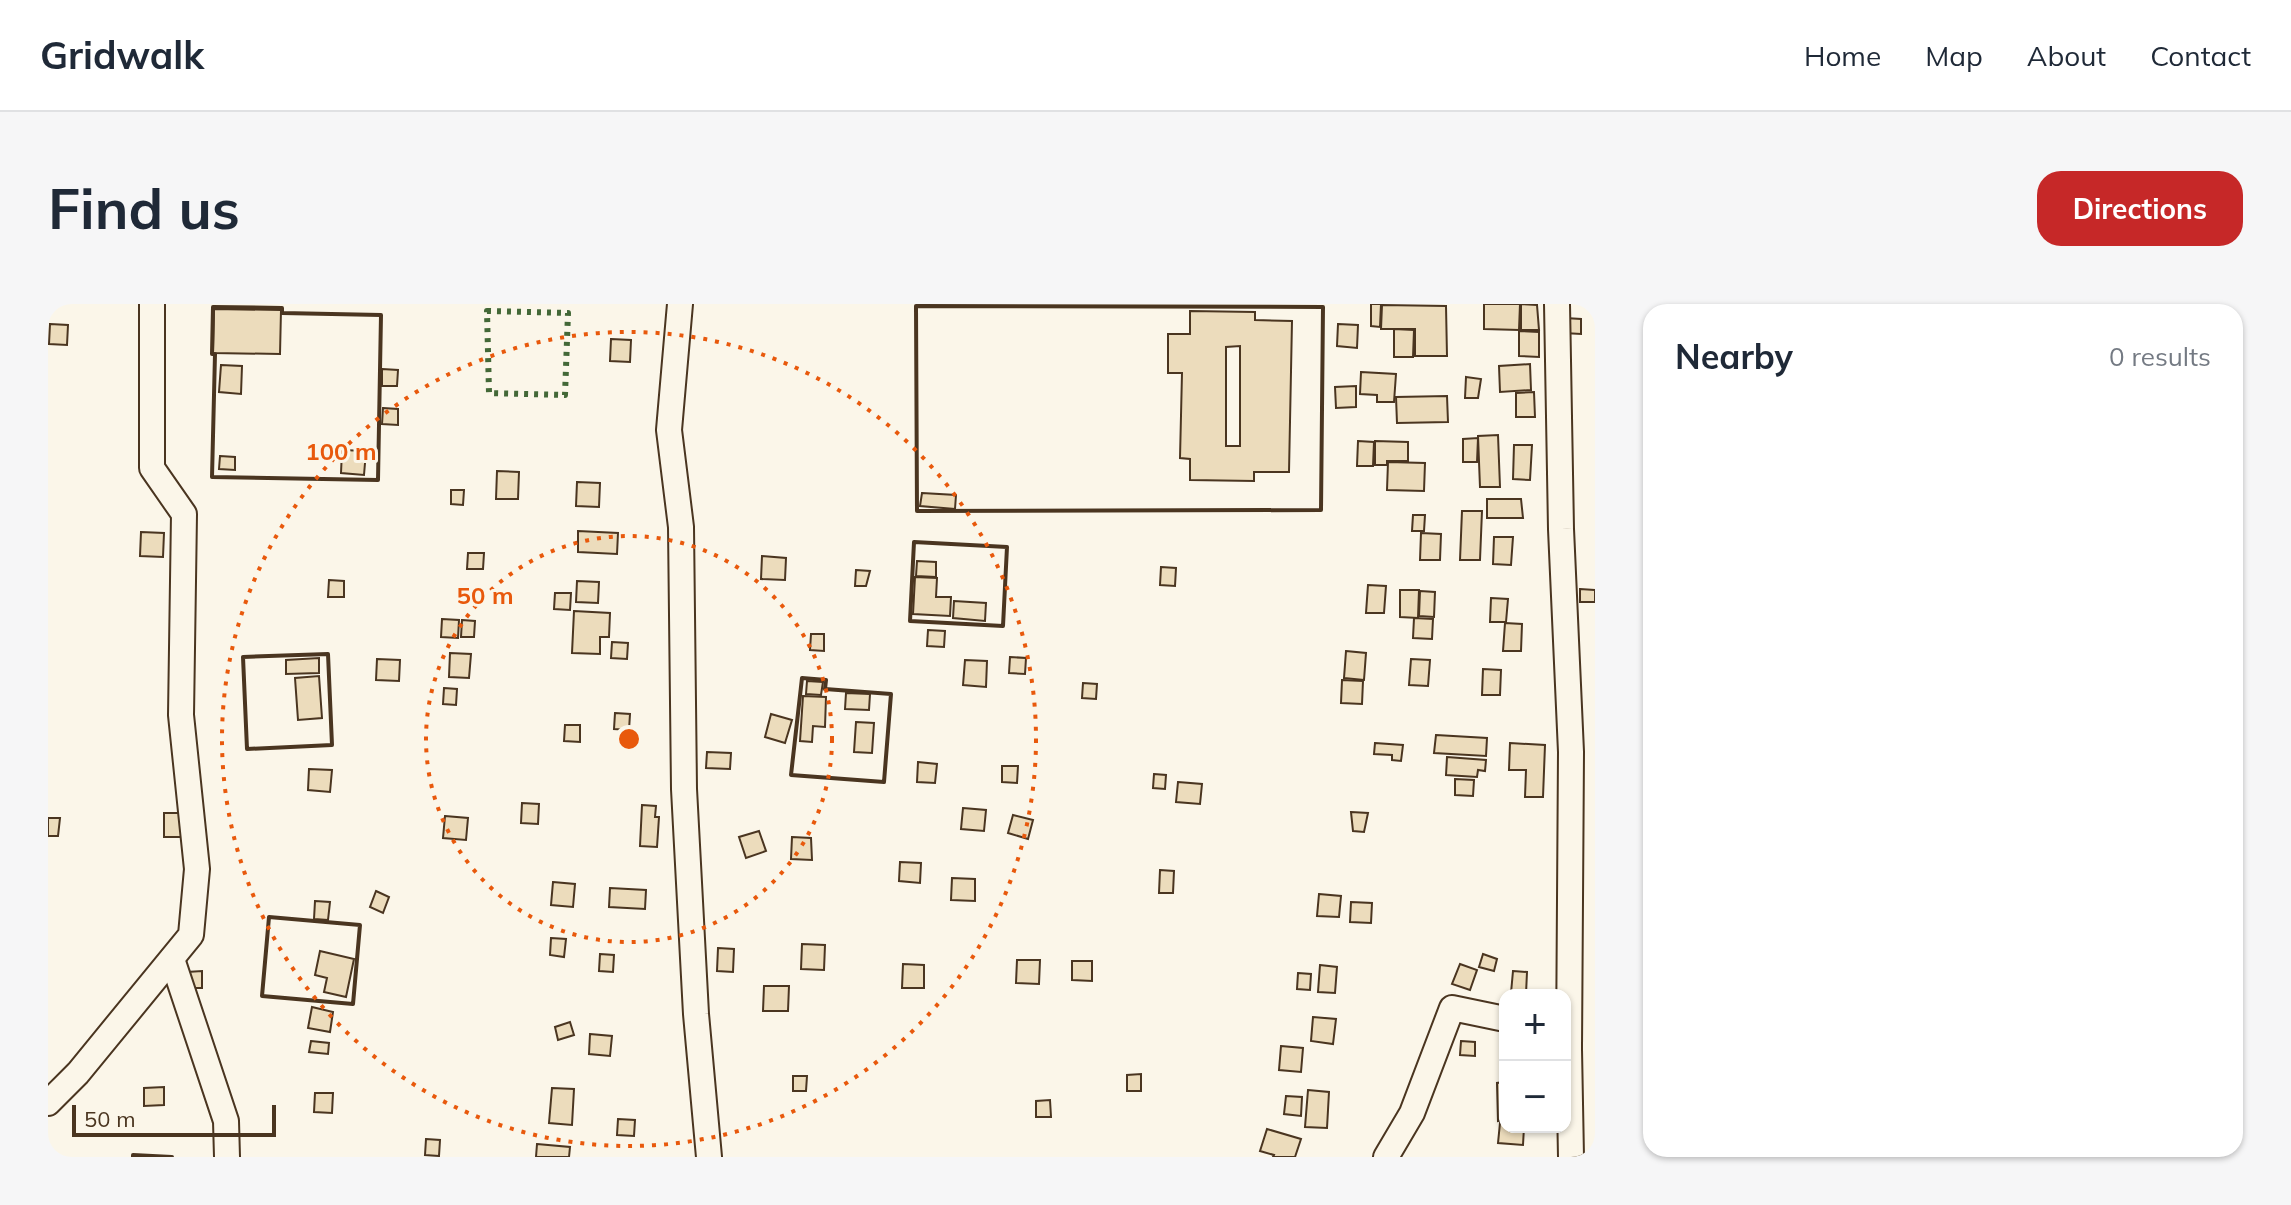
<!DOCTYPE html>
<html lang="en">
<head>
<meta charset="utf-8">
<style>
  body { margin:0; font-family:Mulish,sans-serif; background:#f6f6f7; color:#1f2937 }
  .controls { position:absolute; right:24px; bottom:24px; display:grid; overflow:hidden; border-radius:16px; box-shadow:0 2px 6px #0004 }
  .controls button { width:72px; height:72px; display:grid; place-items:center; padding:0; border:0; border-bottom:2px solid #e0e1e3; background:#fff; color:#1f2937; font:40px sans-serif }
  .scale { position:absolute; left:24px; bottom:20px; width:204px; box-sizing:border-box; padding-left:8px; border:4px solid #4a3520; border-top:0; font-size:22px; line-height:28px; white-space:nowrap; color:#4a3520; -webkit-text-stroke:6px #fbf6e9; paint-order:stroke }
  .list { margin:0; padding:0; list-style:none }
  h2 { display:flex; justify-content:space-between; align-items:center; height:104px; margin:0; padding:0 32px; font-size:34px }
  h2 small { font-size:26px; font-weight:400; color:#747a83 }
  .map { position:relative; flex:none; width:1547px; height:853px; overflow:hidden; border-radius:24px }
  header { display:flex; align-items:center; gap:48px; box-sizing:border-box; height:112px; padding:0 40px; background:#fff; border-bottom:2px solid #e0e1e3 }
  header strong { font-size:38px }
  nav { display:flex; gap:44px; margin-inline-start:auto; font-size:28px }
  .intro { display:flex; align-items:center; justify-content:space-between; box-sizing:border-box; height:192px; padding:0 48px }
  h1 { margin:0; font-size:56px }
  .button { padding:20px 36px; border-radius:24px; background:#c62828; color:#fff; font-size:28px; font-weight:700 }
  main { display:flex; gap:48px; padding:0 48px }
  aside { flex:1; background:#fff; border-radius:24px; box-shadow:0 2px 6px #0004 }
  .map>svg:first-child { display:block }
  .building { fill:#ecdcbc; stroke:#4a3520; stroke-width:2; fill-rule:evenodd }
  .lines { fill:none; stroke-linecap:round; stroke-linejoin:round }
  .street-casing { stroke:#4a3520; stroke-width:28 }
  .street { stroke:#fbf6e9; stroke-width:24 }
  .hedge { stroke:#436837; stroke-width:6; stroke-dasharray:4 6; stroke-linecap:butt }
  .wall { stroke:#4a3520; stroke-width:4 }
  .ring { fill:none; stroke:#e8590c; stroke-width:4; stroke-dasharray:4 8 }
  .centre { fill:#e8590c; stroke:#fbf6e9; stroke-width:4 }
  .ring-label { font-size:24px; text-anchor:middle; font-weight:bold; fill:#e8590c; stroke:#fbf6e9; stroke-width:6; stroke-linejoin:round; paint-order:stroke }
</style>
</head>
<body>
<header>
<strong>Gridwalk</strong>
<nav><a>Home</a><a>Map</a><a>About</a><a>Contact</a></nav>
</header>
<div class="intro"><h1>Find us</h1><a class="button">Directions</a></div>
<main>
<div class="map">
<svg width="1547" height="853" viewBox="0 0 1547 853">
  <rect width="100%" height="100%" fill="#fbf6e9"/>
  <!-- building -->
  <g class="building">
    <path d="M1323 0H1333L1332 23 1323 22Z"/>
    <path d="M1436 0H1472L1471 26 1436 25Z"/>
    <path d="M1473 0 1489 1 1491 26H1473Z"/>
    <path d="M1334 1 1398 2 1399 52H1367V25H1333Z"/>
    <path d="M166 5 233 6 232 50 165 49Z"/>
    <path d="M1142 7 1207 8V16L1244 17 1241 168H1206V177L1142 176V155L1132 154 1134 69H1120V30H1142ZM1192 42V142H1178V43Z"/>
    <path d="M1517 14 1533 15V30L1516 29Z"/>
    <path d="M2 20 20 21 19 41 1 40Z"/>
    <path d="M1290 20 1310 21 1309 44 1289 42Z"/>
    <path d="M1346 25 1366 26 1365 53H1346Z"/>
    <path d="M1471 27 1491 28V53L1471 52Z"/>
    <path d="M563 35 583 36 582 58 562 57Z"/>
    <path d="M1482 60 1483 86 1452 88 1451 62Z"/>
    <path d="M173 61 194 62 193 90 171 88Z"/>
    <path d="M334 65 350 66 349 82H334Z"/>
    <path d="M1313 68 1348 70 1346 98H1329V91L1312 90Z"/>
    <path d="M1418 73 1433 75 1430 94H1417Z"/>
    <path d="M1308 82V103L1288 104 1287 83Z"/>
    <path d="M1486 88 1487 113H1468V89Z"/>
    <path d="M1399 92 1400 118 1349 119 1348 93Z"/>
    <path d="M335 104 350 105V121L334 120Z"/>
    <path d="M1450 131 1452 183H1432L1430 132Z"/>
    <path d="M1430 134 1429 158H1415V135Z"/>
    <path d="M1310 137 1326 138 1325 162H1309Z"/>
    <path d="M1327 137 1360 138V157H1339V161H1327Z"/>
    <path d="M1466 141H1484L1482 176 1465 175Z"/>
    <path d="M294 146 318 147 316 171 293 169Z"/>
    <path d="M172 152 187 153V166L171 165Z"/>
    <path d="M1340 158 1377 159 1376 187 1339 186Z"/>
    <path d="M449 167 471 168 470 195H448Z"/>
    <path d="M529 178 552 179 551 203 528 202Z"/>
    <path d="M403 186H416L415 201 403 200Z"/>
    <path d="M874 189 908 191 907 205 872 202Z"/>
    <path d="M1439 195H1473L1475 214H1439Z"/>
    <path d="M1414 207H1434L1432 256H1412Z"/>
    <path d="M1365 211H1377L1376 227H1364Z"/>
    <path d="M530 227 570 229 569 250 530 248Z"/>
    <path d="M93 228 116 229 115 253 92 252Z"/>
    <path d="M1373 229 1393 230 1392 256H1372Z"/>
    <path d="M1446 233H1465L1463 261 1445 260Z"/>
    <path d="M420 249H436L435 265H419Z"/>
    <path d="M714 252 738 254 737 276 713 275Z"/>
    <path d="M869 257 888 258V273L868 272Z"/>
    <path d="M1113 263 1128 264 1127 282 1112 281Z"/>
    <path d="M808 266 822 267 818 282H807Z"/>
    <path d="M867 273 889 274 888 293H903L902 312 865 310Z"/>
    <path d="M281 276 296 277V293H280Z"/>
    <path d="M529 277 551 278 550 299 528 298Z"/>
    <path d="M1320 281 1338 282 1336 309H1318Z"/>
    <path d="M1532 285 1547 286V298H1532Z"/>
    <path d="M1352 286H1371L1370 314 1352 313Z"/>
    <path d="M1372 287 1387 288 1386 313 1371 312Z"/>
    <path d="M507 289H523L522 306 506 305Z"/>
    <path d="M1443 294 1460 295 1458 318H1442Z"/>
    <path d="M906 297 938 299 937 317 905 314Z"/>
    <path d="M526 307 562 309 561 333H552V350L524 349Z"/>
    <path d="M1366 314 1385 315 1384 335 1365 334Z"/>
    <path d="M394 315 411 316 410 334 393 333Z"/>
    <path d="M414 316 427 317 426 333H413Z"/>
    <path d="M1457 319 1474 320 1473 347H1455Z"/>
    <path d="M880 326 897 327 896 343 879 342Z"/>
    <path d="M763 330H776V347L762 346Z"/>
    <path d="M564 338 580 339 579 355 563 354Z"/>
    <path d="M1298 347 1318 349 1316 376 1296 374Z"/>
    <path d="M402 349 423 350 421 374 401 373Z"/>
    <path d="M962 353 978 354 977 370 961 369Z"/>
    <path d="M271 354V369L238 370V356Z"/>
    <path d="M329 355 352 356 351 377 328 376Z"/>
    <path d="M1363 355 1382 356 1380 382 1361 381Z"/>
    <path d="M917 356 939 357 938 383 915 381Z"/>
    <path d="M1435 365 1453 366 1452 391H1434Z"/>
    <path d="M271 372 274 414 250 416 247 374Z"/>
    <path d="M1294 376 1315 377 1314 400 1293 399Z"/>
    <path d="M759 377 775 378 773 391 758 390Z"/>
    <path d="M1035 379 1049 380 1048 395 1034 394Z"/>
    <path d="M396 384 409 385 408 401 395 400Z"/>
    <path d="M798 389 822 390 821 406 797 405Z"/>
    <path d="M755 392 778 393 777 423 765 422 764 438 752 437Z"/>
    <path d="M567 409 582 410 581 426 566 425Z"/>
    <path d="M723 410 744 416 737 439 717 433Z"/>
    <path d="M808 418 826 419 824 449 806 448Z"/>
    <path d="M517 421H532V438L516 437Z"/>
    <path d="M1388 431 1439 434 1438 452 1386 449Z"/>
    <path d="M1327 439 1355 441 1353 457 1344 456V451L1326 450Z"/>
    <path d="M1462 439 1497 441 1495 493H1477L1478 466H1461Z"/>
    <path d="M659 448 683 449 682 465 658 464Z"/>
    <path d="M1399 453 1438 456 1437 467 1430 466 1429 473 1398 471Z"/>
    <path d="M870 458 889 460 887 479 869 478Z"/>
    <path d="M954 462H970L969 479 954 478Z"/>
    <path d="M261 465 284 466 282 488 260 486Z"/>
    <path d="M1106 470 1118 471 1117 485 1105 484Z"/>
    <path d="M1407 475 1426 476 1425 492 1407 491Z"/>
    <path d="M1130 478 1154 480 1152 500 1128 498Z"/>
    <path d="M474 499 491 500 490 520 473 519Z"/>
    <path d="M594 501 608 502 607 513H611L609 543 592 542Z"/>
    <path d="M915 504 938 506 936 527 913 525Z"/>
    <path d="M1303 508 1320 509 1316 528 1305 527Z"/>
    <rect x="116" y="509" width="17" height="24"/>
    <path d="M965 511 985 516 980 535 960 529Z"/>
    <path d="M397 512 420 514 418 536 395 534Z"/>
    <path d="M0 514H12L10 532H0Z"/>
    <path d="M711 527 718 547 698 554 691 533Z"/>
    <path d="M744 533 763 534 764 556 743 555Z"/>
    <path d="M852 558 873 559 872 579 851 577Z"/>
    <path d="M1112 566 1126 567 1125 589H1111Z"/>
    <path d="M904 574 927 575V597L903 596Z"/>
    <path d="M505 578 527 580 525 603 503 601Z"/>
    <path d="M562 584 598 586 597 605 561 603Z"/>
    <path d="M328 587 341 593 335 609 322 603Z"/>
    <path d="M1271 590 1293 592 1291 613 1269 612Z"/>
    <path d="M267 597 282 598 280 616 266 615Z"/>
    <path d="M1303 598 1324 599 1323 619 1302 618Z"/>
    <path d="M503 634 518 635 516 653 502 651Z"/>
    <path d="M754 640 777 641 776 666 753 665Z"/>
    <path d="M670 644 686 645 685 668 669 667Z"/>
    <path d="M272 647 306 655 298 693 276 688 279 674 267 671Z"/>
    <path d="M552 650 566 651 565 668 551 667Z"/>
    <path d="M1435 650 1449 655 1446 667 1431 663Z"/>
    <path d="M969 656H992L991 680 968 679Z"/>
    <path d="M1024 657H1044V677L1024 676Z"/>
    <path d="M855 660 876 661V684H854Z"/>
    <path d="M1412 660 1429 666 1422 686 1404 680Z"/>
    <path d="M1272 661 1289 663 1287 689 1270 688Z"/>
    <path d="M154 667V684H139V668Z"/>
    <path d="M1465 667 1479 668 1478 690 1463 689Z"/>
    <path d="M1250 669 1263 670 1262 686 1249 685Z"/>
    <path d="M716 682H741L740 707H715Z"/>
    <path d="M264 703 285 708 282 728 260 724Z"/>
    <path d="M1265 713 1288 715 1285 740 1263 737Z"/>
    <path d="M522 718 526 731 510 736 507 723Z"/>
    <path d="M542 730 564 732 562 752 541 750Z"/>
    <path d="M263 737 281 739 280 750 261 748Z"/>
    <path d="M1413 737 1427 738V752L1412 751Z"/>
    <path d="M1233 742 1255 744 1253 768 1231 766Z"/>
    <path d="M1093 770V787H1079V771Z"/>
    <path d="M745 772H759L758 787H745Z"/>
    <path d="M1457 778V816L1450 817 1449 779Z"/>
    <path d="M116 783V801L96 802V784Z"/>
    <path d="M504 784 526 785 524 821 501 819Z"/>
    <path d="M1260 786 1281 788 1279 824 1257 823Z"/>
    <path d="M267 789H285L284 809 266 808Z"/>
    <path d="M1238 792 1254 793 1253 812 1236 810Z"/>
    <path d="M1002 796 1003 813H988V797Z"/>
    <path d="M570 815 587 816 586 832 569 831Z"/>
    <path d="M1452 819H1457V823H1476L1475 841 1450 839Z"/>
    <path d="M1219 825 1253 835 1247 853H1225L1226 851 1212 847Z"/>
    <path d="M378 835 392 836 391 852 377 851Z"/>
    <path d="M489 840 522 843 521 853H488Z"/>
  </g>
  <g class="lines">
    <defs>
      <g id="street">
        <path d="M632 0 621 126 633 223 636 485 648 710 661 853"/>
        <path d="M1509 0 1513 225 1523 448 1521 745 1523 853"/>
        <path d="M124 655 178 817 179 853"/>
        <path d="M0 799 30 769 143 631 149 565 133 411 136 210 104 164V0"/>
        <path d="M1338 853 1364 809 1404 704 1457 715"/>
      </g>
    </defs>
    <!-- street casing -->
    <use href="#street" class="street-casing"/>
    <!-- street -->
    <use href="#street" class="street"/>
    <!-- hedge -->
    <path class="hedge" d="M439 7 520 9 517 91 441 89Z"/>
    <!-- wall -->
    <g class="wall">
      <path d="M868 2 1275 3 1273 206 869 207Z"/>
      <path d="M165 3 234 4V9L333 11 330 176 164 173 167 50H164Z"/>
      <path d="M866 238 959 243 955 322 862 317Z"/>
      <path d="M280 350 284 441 199 445 195 353Z"/>
      <path d="M754 374 778 376 777 385 843 390 836 478 743 471Z"/>
      <path d="M221 613 312 621 305 700 214 692Z"/>
      <path d="M85 853V851L124 853"/>
    </g>
  </g>
  <!-- distance rings -->
  <g class="ring">
    <circle cx="581" cy="435" r="203"/>
    <circle cx="581" cy="435" r="407"/>
  </g>
  <circle cx="581" cy="435" r="12" class="centre"/>
  <g class="ring-label">
    <text x="293" y="156">100 m</text>
    <text x="437" y="300">50 m</text>
  </g>
</svg>
<div class="controls">
<button>+</button>
<button>−</button>
</div>
<div class="scale">50 m</div>
</div>
<aside>
<h2>Nearby<small>0 results</small></h2>
<ul class="list">
</ul>
</aside>
</main>
</body>
</html>
